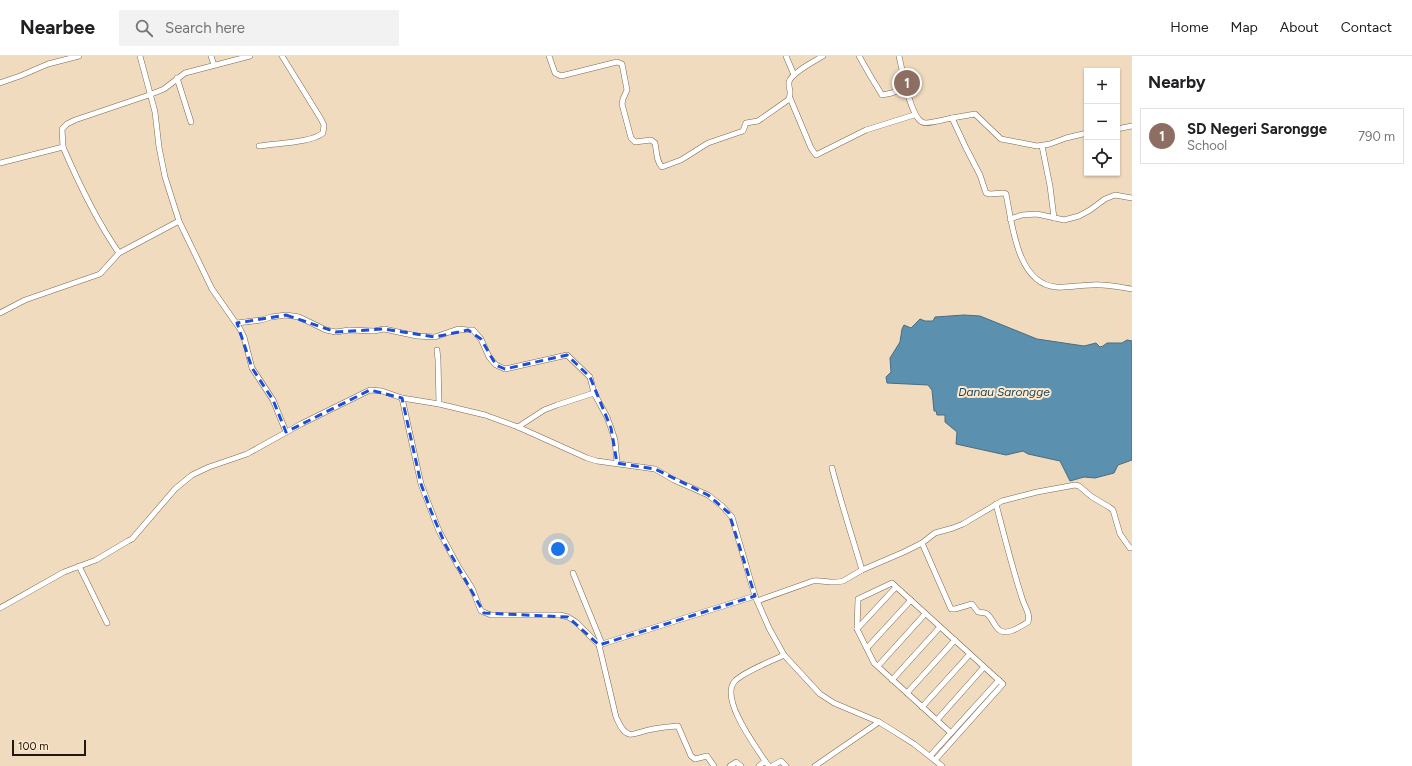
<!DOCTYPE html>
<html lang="en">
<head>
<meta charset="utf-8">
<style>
  body { margin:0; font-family:Figtree,sans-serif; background:#f2f2f2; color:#202124 }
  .controls { position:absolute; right:12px; top:12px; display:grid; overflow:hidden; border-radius:0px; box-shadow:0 1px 3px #0004 }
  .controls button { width:36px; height:36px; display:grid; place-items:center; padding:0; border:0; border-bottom:1px solid #e0e0e0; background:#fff; color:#202124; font:20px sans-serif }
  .scale { position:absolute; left:12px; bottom:10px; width:74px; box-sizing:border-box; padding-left:4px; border:2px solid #21190f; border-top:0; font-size:11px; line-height:14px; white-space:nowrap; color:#21190f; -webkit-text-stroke:3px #fee8cc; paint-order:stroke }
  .you { position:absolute; left:558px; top:493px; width:14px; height:14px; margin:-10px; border:3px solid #fff; border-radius:50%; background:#1a73e8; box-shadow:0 0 0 6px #1a73e833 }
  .badge { display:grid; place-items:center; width:26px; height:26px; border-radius:50%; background:#a27226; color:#fff; font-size:13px; font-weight:700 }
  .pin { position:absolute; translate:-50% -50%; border:2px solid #fff; box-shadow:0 1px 4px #0006 }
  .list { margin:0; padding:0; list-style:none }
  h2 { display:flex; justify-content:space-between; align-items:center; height:52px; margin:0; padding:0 16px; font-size:17px }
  h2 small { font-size:13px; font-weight:400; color:#757577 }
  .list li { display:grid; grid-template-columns:26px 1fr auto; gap:12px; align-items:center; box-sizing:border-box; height:56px; margin:0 8px 8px; padding:0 8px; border:1px solid #e0e0e0; border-radius:0px }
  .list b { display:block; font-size:15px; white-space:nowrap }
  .list p { margin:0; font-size:13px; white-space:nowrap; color:#757577 }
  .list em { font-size:13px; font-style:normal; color:#757577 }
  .icon { flex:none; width:22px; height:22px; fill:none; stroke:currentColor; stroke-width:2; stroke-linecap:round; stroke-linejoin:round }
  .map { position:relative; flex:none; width:1132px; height:710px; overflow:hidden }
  header { display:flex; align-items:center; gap:24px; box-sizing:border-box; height:56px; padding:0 20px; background:#fff; border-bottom:1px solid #e0e0e0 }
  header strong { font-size:19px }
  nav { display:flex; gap:22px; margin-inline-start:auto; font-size:14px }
  .search { width:280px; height:36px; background:#f2f2f2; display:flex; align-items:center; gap:10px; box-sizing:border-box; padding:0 14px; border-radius:0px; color:#757577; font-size:15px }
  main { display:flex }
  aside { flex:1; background:#fff }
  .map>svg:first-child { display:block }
  .water { fill:#5b90af; stroke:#4a6c7f }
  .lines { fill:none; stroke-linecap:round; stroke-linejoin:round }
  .minor-casing { stroke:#7b684e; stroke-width:6 }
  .minor { stroke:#fff; stroke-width:5 }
  .marked { fill:none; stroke:#1d4ed8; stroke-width:3; stroke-dasharray:8 5; stroke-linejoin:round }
  .labels { text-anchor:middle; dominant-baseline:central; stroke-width:4; stroke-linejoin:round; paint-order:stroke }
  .water-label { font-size:12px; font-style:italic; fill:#19455c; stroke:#fee8cc }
</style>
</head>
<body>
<header>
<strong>Nearbee</strong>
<div class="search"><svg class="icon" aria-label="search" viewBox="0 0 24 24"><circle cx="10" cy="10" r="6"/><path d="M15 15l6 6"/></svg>Search here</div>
<nav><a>Home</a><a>Map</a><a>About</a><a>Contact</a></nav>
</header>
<main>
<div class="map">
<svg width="1132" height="710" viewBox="0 0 1132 710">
  <rect width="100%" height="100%" fill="#f1dbbf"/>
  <!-- water -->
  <path class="water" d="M964 259 980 260 1037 283 1084 290 1096 287 1100 291 1103 290 1107 287H1122L1127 284 1132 285V404L1118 409 1114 417 1095 422 1084 421 1070 425 1060 405 1028 398 1023 395 1006 399 956 388 957 376 945 366V359H937L936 355H934L932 334 928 329 887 327 886 321 891 316 890 302 900 286 902 273 904 269 911 272 920 263 925 265H933L935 261Z"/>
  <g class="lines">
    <defs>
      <g id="minor">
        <path d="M140 0 155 56 159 91 165 121 179 165 212 233 240 273 244 281 252 312 273 344 286 376"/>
        <path d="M211 0 214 9"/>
        <path d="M549 0 555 17 561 20 617 6 622 8 627 34 623 43 622 48 631 82 635 86 651 84 655 87C657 96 656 105 662 111L681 104 708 87 743 75 746 67 758 65 788 44C793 38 788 32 789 26 791 17 815 5 823 0"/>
        <path d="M786 0 794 19"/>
        <path d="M859 0 871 21 882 39 892 37 906 31"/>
        <path d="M899 0C902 13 910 60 922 66 926 69 946 63 952 62L966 92 980 119 986 137 990 138 1004 137 1006 138C1012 167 1017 228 1056 231 1068 232 1080 229 1092 229 1105 228 1119 231 1132 233"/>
        <path d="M177 22 191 66"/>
        <path d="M0 27 20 20 48 8 79 0"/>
        <path d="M790 42 811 92 816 99 866 74 914 59"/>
        <path d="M952 62 975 58 1001 83 1037 90 1050 88 1066 82 1087 77"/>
        <path d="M1117 73 1132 70"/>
        <path d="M259 90C276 87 311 87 323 77L324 69 321 63 282 0"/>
        <path d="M1042 90 1050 130 1054 162"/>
        <path d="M63 91C79 128 96 164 119 197"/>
        <path d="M0 107 63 91 62 73 67 68 75 64 149 39 164 33 185 17 250 0"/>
        <path d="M1010 163 1022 159 1037 158 1064 164 1079 160 1090 154 1105 143 1115 139 1132 142"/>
        <path d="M0 257 25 244 100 218 119 197 179 165"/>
        <path d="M237 267 261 264 271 261 286 259 299 261 326 274 336 276 349 274 374 275 384 273 417 280 435 281 458 273 468 274H473L481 283 489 301 496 309 505 313 567 299 590 321 594 337 607 361 611 372 615 384 617 407"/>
        <path d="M437 294 438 304 439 348"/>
        <path d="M402 342 421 428 439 475 458 510 472 532 481 555 491 559H560L568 561 576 566 599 589 616 661C619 667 622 676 629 678 633 679 637 677 641 676 653 672 666 671 678 670L691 700 695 703 707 700 714 710"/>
        <path d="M518 371 544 354 557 349 594 337"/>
        <path d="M922 487 951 553H955L972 548 978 556C981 557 985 556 987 558 995 564 995 580 1011 575 1017 573 1023 569 1028 566 1031 558 1024 550 1022 542 1012 511 1004 479 996 448"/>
        <path d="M79 510 107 567"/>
        <path d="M862 514 904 496 922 487 935 477 953 472 963 468 1002 445 1037 436 1075 429 1079 430 1092 441 1109 451 1113 454 1120 478 1130 492H1132"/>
        <path d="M573 517 602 588"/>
        <path d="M757 545 813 525C823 524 833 528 843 525L862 514C852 480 841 447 832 412"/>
        <path d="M0 552 64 516 96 504 128 485 132 483 175 433 192 419 209 411 247 398 301 368 370 334 382 335 402 342 439 348 485 359 518 371 587 402 597 405 655 413 674 424 708 439 722 450 732 461 755 540 769 572 784 599 820 638 834 647 879 666 892 674 914 688 942 710"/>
        <path d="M857 573 896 531"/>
        <path d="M599 589 755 540"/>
        <path d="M867 592 911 544"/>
        <path d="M878 610 925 558"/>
        <path d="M892 624 940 571"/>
        <path d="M907 637 955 584"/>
        <path d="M922 651 970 598"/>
        <path d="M937 664 984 611"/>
        <path d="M930 700 999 624"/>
        <path d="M935 704 1003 628 892 527 858 543 857 573 874 607 951 677"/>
        <path d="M765 705C756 691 719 642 735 625 743 616 772 605 784 599"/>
        <path d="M730 710 736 706 741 710"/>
        <path d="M759 710 765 705 769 710"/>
        <path d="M772 710 781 705 786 710"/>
        <path d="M815 710 879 666"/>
      </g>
    </defs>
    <!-- minor casing -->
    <use href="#minor" class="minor-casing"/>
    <!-- minor -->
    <use href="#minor" class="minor"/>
  </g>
  <!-- marked area -->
  <path class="marked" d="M286 259 336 276 384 273 435 281 468 274 481 283 496 309 505 313 567 299 590 321 611 372 617 407 655 413 708 439 729 457 755 540 599 589 568 561 484 557 445 488 431 455 421 428 402 342 370 334 286 376 273 344 252 312 237 267Z"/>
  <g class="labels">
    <!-- water labels -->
    <g class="water-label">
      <text x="1004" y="336">Danau Sarongge</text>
    </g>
  </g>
</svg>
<div class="controls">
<button>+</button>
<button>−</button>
<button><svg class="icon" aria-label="locate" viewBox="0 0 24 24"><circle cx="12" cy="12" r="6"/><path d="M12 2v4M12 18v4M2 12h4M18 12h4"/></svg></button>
</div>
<div class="scale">100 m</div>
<div class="you"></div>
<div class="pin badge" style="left:907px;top:27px;background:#8d6e63">1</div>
</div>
<aside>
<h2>Nearby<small></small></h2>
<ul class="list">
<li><span class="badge" style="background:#8d6e63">1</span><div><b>SD Negeri Sarongge</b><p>School</p></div><em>790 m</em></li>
</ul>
</aside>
</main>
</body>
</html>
